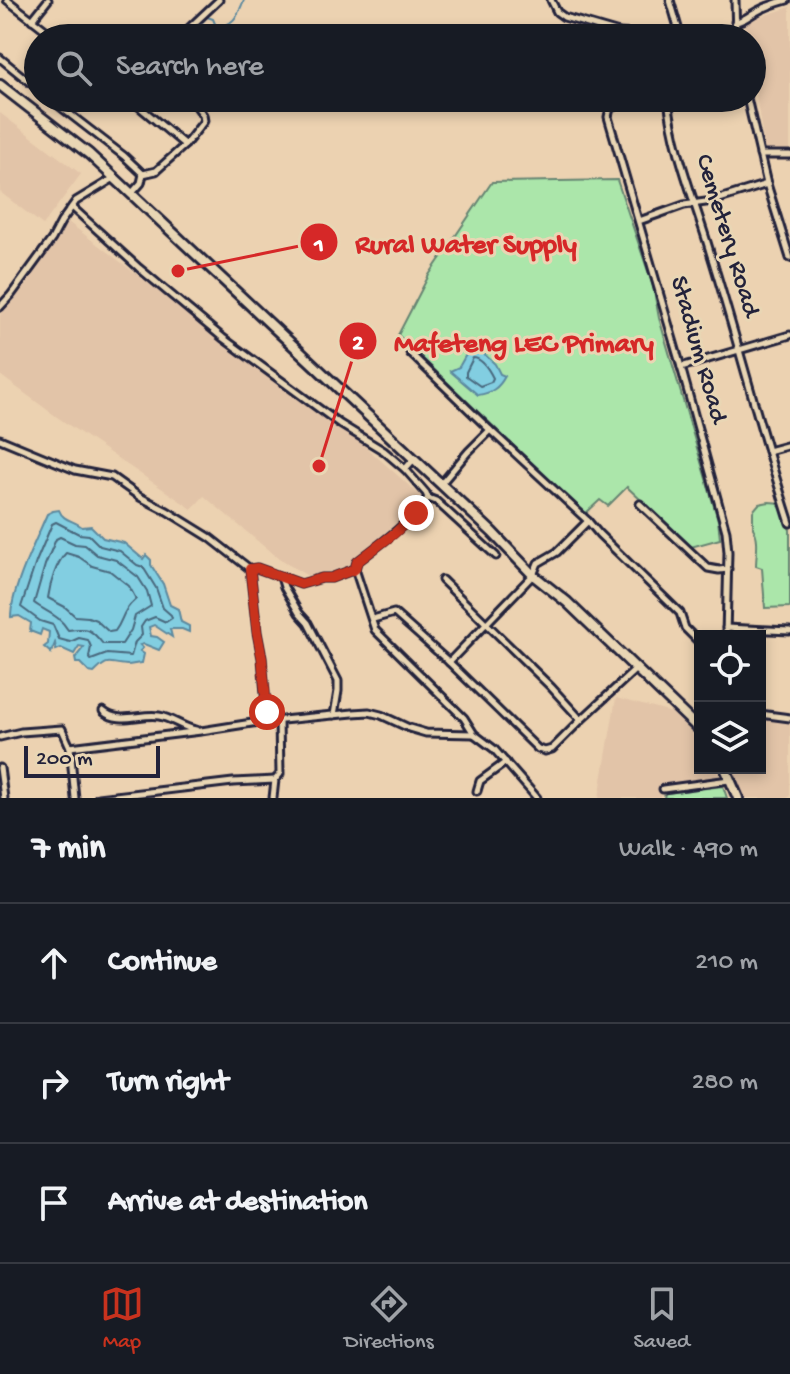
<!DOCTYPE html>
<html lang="en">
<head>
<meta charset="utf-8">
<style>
  body { margin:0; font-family:"Gochi Hand",sans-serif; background:#242831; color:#f1f3f6 }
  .controls { position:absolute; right:24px; bottom:24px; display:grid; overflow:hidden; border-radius:0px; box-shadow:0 4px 12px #0003 }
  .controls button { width:72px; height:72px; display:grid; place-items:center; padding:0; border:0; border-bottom:2px solid #363941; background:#171b24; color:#f1f3f6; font:40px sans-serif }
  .scale { position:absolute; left:24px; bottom:20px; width:136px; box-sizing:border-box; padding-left:8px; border:4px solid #22223b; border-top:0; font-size:22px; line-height:28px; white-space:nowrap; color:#22223b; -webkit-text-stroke:6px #e9d6b4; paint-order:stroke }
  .stop { position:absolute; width:24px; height:24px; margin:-18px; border:6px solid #c8321e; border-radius:50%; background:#fff }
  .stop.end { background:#c8321e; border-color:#fff; box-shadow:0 2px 8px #0008 }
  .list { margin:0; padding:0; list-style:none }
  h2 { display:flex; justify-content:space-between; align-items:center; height:104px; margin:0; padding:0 32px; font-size:34px }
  h2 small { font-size:26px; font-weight:400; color:#9ea1a6 }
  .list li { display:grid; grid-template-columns:52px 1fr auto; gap:24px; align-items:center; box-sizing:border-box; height:120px; padding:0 32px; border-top:2px solid #363941 }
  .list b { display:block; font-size:30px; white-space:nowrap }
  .list em { font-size:26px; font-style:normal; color:#9ea1a6 }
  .icon { flex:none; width:44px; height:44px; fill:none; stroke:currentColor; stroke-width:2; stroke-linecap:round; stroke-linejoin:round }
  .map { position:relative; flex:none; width:790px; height:798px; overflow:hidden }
  .search { position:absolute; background:#171b24; box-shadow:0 4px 12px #0003; left:24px; right:24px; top:24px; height:88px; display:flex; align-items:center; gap:20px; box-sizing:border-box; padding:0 28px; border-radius:44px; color:#9ea1a6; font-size:30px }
  .sheet { height:464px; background:#171b24 }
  nav { display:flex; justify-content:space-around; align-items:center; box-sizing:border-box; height:112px; border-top:2px solid #363941; background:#171b24; font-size:22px; color:#9ea1a6 }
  nav a { display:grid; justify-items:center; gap:4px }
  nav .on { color:#c8321e }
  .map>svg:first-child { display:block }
  .built { fill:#e2c4a8 }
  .green { fill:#abe6aa; stroke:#668472; stroke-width:2 }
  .water { fill:#82cee1; stroke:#5c899f; stroke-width:2 }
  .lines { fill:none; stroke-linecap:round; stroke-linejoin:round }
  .shore { stroke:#48677d; stroke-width:2 }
  .stream { stroke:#5c899f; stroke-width:2 }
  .street-casing { stroke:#22223b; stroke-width:11 }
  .primary-casing { stroke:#22223b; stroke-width:14 }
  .street { stroke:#e9d6b4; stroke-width:5 }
  .primary { stroke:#e9d6b4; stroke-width:8 }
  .route { stroke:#c8321e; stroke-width:10 }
  .labels { text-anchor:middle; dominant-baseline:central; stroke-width:6; stroke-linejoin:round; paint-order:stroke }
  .street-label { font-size:26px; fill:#22223b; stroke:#e9d6b4 }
  .leader { fill:none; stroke:#d62828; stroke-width:3 }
  .callout-dot { fill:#d62828; stroke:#e9d6b4; stroke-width:3 }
  .mark-label { font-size:24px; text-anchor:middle; font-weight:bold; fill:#fff }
  .callout-label { font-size:28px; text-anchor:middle; font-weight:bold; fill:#d62828; stroke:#e9d6b4; stroke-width:6; stroke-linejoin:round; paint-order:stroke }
</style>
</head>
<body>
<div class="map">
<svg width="790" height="798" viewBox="0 0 790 798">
  <rect width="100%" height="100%" fill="#ecd2b1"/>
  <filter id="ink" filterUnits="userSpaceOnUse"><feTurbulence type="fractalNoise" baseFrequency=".0125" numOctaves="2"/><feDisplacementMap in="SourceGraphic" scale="16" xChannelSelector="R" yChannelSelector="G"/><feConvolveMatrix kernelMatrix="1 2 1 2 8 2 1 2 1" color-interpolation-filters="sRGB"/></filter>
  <g filter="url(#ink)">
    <!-- built -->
    <g class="built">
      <path d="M790 7V152H765L752 69V38H747L745 22Z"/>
      <path d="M0 113 81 174 43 225 0 192Z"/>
      <path d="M68 222 307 404 351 434 423 498 398 524 353 563 313 579 279 559 204 496 192 509 57 417 0 375V315Z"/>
      <path d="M616 698 672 713 687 726 700 744V768H718L719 780 663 788 661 798H599Z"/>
      <path d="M760 716 790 722V795L788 798H743L729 768H760Z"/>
    </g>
    <!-- green -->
    <g class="green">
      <path d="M617 180 653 286 659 318 718 520 720 539 691 547 627 487 608 506 600 500 585 514 398 335 429 275 492 182Z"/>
      <path d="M769 502 781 503 790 530V607L765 608 762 568 756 566C756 554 760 538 753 528V511L759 504Z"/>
      <path d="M723 786 727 798H664L665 793Z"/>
    </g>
    <!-- water -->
    <g class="water">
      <path d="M480 350 495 364 500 374 505 376C499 388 491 393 478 395L450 371 459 367 468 351Z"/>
      <path d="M59 510C63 521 74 520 82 527L91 526 103 538 124 543 143 559 146 555 151 560V565L163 584 170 605 178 609 181 622 189 626V632L182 629H170L172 637 154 625 149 627 151 636 157 637 164 642 159 650 144 644 140 645 143 648 140 651 144 654 142 663C137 663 132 665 127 665 107 664 110 657 94 673L89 672 80 663H76L75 658 84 647 79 646 74 654 61 648 56 650 55 643 51 653 44 647 48 644 49 632 42 629 40 635 30 631 31 623 19 616 11 617C11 590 36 540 47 514L53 511Z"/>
    </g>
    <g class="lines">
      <!-- shore -->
      <g class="shore">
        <path d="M473 358C482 358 489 370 493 378L491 382 480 386 466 376V372Z"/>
        <path d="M56 522 79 534 89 535 100 546 120 551 137 565 143 567 156 588 163 608 171 615 172 618 166 622 155 617 145 621 141 627 142 635 135 642 131 656 107 654 91 660 89 657 91 647 88 640 79 638 70 642 59 639 53 625 40 621 21 607 36 562 52 524Z"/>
        <path d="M60 537 75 544 85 545 97 555 116 560 138 577 147 591 151 606 135 616 131 630 122 644H103C91 629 88 627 68 630 59 615 48 613 34 603L45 565 56 539Z"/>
        <path d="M66 553 79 557 92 566 110 571 129 586 136 599C121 612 124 619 115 631L109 632 96 620 88 617 75 616 65 607 48 598C50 584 56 563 66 553Z"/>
      </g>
      <!-- stream -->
      <path class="stream" d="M188 38 207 17 213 19 216 26C234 27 238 14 244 0"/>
      <defs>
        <g id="street">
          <path d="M7 0 56 38"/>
          <path d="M551 0 557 12 564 17 619 33 620 38"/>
          <path d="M670 0 681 38"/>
          <path d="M735 0 736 38"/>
          <path d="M32 20 48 0"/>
          <path d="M735 22C743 21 747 17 754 13 764 7 776 3 787 0"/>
          <path d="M619 33 654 35 680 33"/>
          <path d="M183 38 187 30 219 0"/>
          <path d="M0 58 38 89"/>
          <path d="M49 98 124 156 143 174"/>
          <path d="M129 98 185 145"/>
          <path d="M639 98 610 108 608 117 683 374 726 531 728 552 726 636"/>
          <path d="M668 98C673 150 695 201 710 252 738 342 761 433 790 523"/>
          <path d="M747 98 767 184 790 258"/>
          <path d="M760 155H790"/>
          <path d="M143 174 156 171 185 145 204 121 203 115 191 98"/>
          <path d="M132 193 141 183 143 174"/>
          <path d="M72 207 139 268 223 338 340 424 384 451 405 469 414 459"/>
          <path d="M639 221 684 205 713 201 767 184"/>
          <path d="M0 307 11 295 52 239 61 222 76 201 114 178"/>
          <path d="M410 353 490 430 588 521 599 534 680 613 685 628 700 643"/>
          <path d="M681 367 790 335"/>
          <path d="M0 439 75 470 112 477 140 497 167 511 209 537 250 569 257 568 301 584 322 578H331L355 569 357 562C383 542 408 524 428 498L426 493 405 469"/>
          <path d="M768 451 790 445"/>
          <path d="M441 484 468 452 490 430"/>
          <path d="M428 498 436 501 496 556"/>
          <path d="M640 504 708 568 719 570 728 569"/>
          <path d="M250 569 257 632 262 658 266 705 272 720"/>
          <path d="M355 569 375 630 464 718 474 734 494 749 537 798"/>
          <path d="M281 577 284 587 299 613 308 623 338 681V691L334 715"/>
          <path d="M442 580 551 687 581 720"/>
          <path d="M373 619 394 613 449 662 538 749 545 751 552 749 581 720 636 669"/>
          <path d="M726 628 790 631"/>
          <path d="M449 662 533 575 538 563 557 552 588 521"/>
          <path d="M103 711C119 725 140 713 159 716 172 718 183 728 196 730"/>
          <path d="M760 714 790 718"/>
          <path d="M0 737 21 732 62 729 70 747 75 798"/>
          <path d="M70 747 201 731 252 723 353 713 369 712 381 715 409 728 426 733 474 734"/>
          <path d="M0 768 4 798"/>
          <path d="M663 789 729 780"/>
          <path d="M477 791 480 781 506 762"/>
          <path d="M98 798 233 782 275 780"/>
          <path d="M273 798 275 780 280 774 279 721"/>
        </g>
        <g id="primary">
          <path d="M0 85 89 154 492 532 533 575 567 602 700 730"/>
          <path d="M725 768 738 798"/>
        </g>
      </defs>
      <!-- street casing -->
      <use href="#street" class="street-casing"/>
      <!-- primary casing -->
      <use href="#primary" class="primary-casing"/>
      <!-- street -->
      <use href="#street" class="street"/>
      <!-- primary -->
      <use href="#primary" class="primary"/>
    </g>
  </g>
  <g class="lines" filter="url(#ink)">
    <!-- route -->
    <path class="route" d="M267 712 262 658 257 632 250 569 257 568 301 584 322 578H331L355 569 357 562 395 533 416 513"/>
  </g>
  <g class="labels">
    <!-- street labels -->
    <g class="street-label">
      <text transform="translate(726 236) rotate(73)">Cemetery Road</text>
      <text transform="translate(697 350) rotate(74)">Stadium Road</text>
    </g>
  </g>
  <!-- callouts -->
  <path class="leader" d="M178 271L319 242M319 466L358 341"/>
  <g class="callout-dot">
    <circle cx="178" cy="271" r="8"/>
    <circle cx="319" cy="466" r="8"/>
    <circle cx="319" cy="242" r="20"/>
    <circle cx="358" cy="341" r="20"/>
  </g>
  <g class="mark-label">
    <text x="319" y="251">1</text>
    <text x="358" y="349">2</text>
  </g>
  <g class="callout-label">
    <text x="466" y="252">Rural Water Supply</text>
    <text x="524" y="351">Mafeteng LEC Primary</text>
  </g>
</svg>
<div class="controls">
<button><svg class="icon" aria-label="locate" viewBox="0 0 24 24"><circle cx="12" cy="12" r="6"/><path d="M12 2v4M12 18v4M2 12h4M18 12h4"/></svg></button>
<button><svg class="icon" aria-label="layers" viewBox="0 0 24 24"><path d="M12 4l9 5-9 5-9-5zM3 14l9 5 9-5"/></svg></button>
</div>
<div class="scale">200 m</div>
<div class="stop" style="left:267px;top:712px"></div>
<div class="stop end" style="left:416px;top:513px"></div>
<div class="search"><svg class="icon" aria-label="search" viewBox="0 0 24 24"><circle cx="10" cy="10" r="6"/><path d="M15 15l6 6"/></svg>Search here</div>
</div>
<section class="sheet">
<h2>7 min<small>Walk · 490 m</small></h2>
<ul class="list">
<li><svg class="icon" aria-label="ahead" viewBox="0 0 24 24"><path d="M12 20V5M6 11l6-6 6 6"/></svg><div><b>Continue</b></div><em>210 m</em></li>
<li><svg class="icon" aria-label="right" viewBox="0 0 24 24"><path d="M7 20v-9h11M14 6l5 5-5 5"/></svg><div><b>Turn right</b></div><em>280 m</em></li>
<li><svg class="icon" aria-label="arrive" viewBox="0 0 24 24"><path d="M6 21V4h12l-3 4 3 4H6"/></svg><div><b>Arrive at destination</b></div></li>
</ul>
</section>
<nav>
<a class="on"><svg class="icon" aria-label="map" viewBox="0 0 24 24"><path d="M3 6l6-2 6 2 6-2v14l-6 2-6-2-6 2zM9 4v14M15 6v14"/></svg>Map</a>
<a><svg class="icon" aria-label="directions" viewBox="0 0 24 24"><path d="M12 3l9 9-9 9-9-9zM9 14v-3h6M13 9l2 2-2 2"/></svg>Directions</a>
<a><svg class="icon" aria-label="saved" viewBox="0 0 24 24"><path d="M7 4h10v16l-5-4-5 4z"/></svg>Saved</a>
</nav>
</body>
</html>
